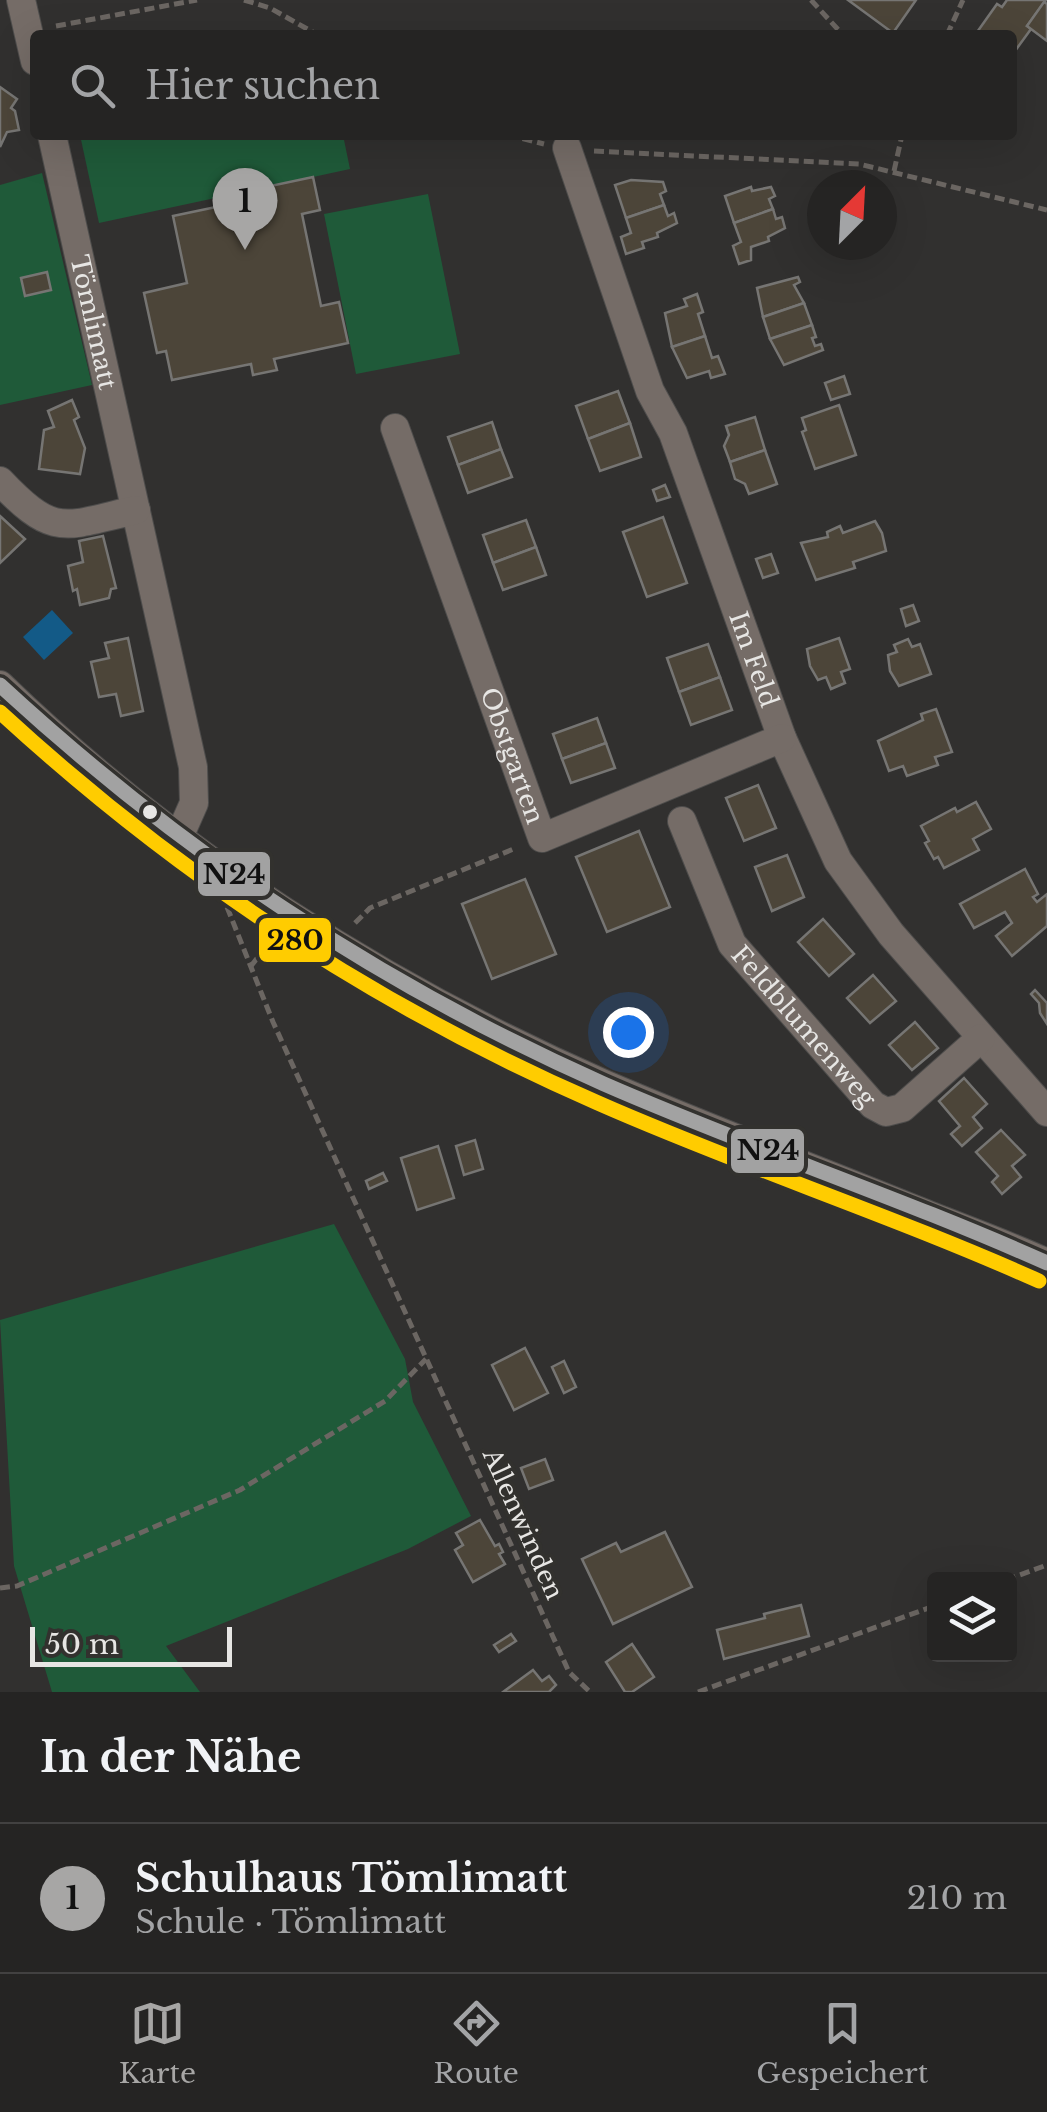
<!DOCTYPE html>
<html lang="de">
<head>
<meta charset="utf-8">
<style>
  body { margin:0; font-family:"Libre Baskerville",serif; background:#313030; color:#f1f3f6 }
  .controls { position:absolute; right:30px; bottom:30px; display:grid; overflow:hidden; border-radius:10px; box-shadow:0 10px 40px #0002 }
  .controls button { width:90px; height:90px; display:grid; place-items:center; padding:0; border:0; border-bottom:2px solid #424141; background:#252423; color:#f1f3f6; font:50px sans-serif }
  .compass { position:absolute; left:807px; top:170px; width:90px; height:90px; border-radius:50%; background:#252423; box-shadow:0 10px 40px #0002; rotate:24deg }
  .scale { position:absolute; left:30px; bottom:25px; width:202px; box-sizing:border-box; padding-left:10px; border:5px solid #e7e6e4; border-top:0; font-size:28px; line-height:35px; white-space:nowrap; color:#e7e6e4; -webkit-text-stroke:8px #32312e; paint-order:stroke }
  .you { position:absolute; left:628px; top:1032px; width:35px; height:35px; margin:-25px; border:8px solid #fff; border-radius:50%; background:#1a73e8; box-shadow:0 0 0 15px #1a73e833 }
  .badge { display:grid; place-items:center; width:65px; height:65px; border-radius:50%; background:#a7a6a5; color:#111; font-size:32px; font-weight:700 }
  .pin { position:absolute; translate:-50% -82px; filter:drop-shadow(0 2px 5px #0008) }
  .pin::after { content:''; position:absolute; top:52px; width:35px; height:30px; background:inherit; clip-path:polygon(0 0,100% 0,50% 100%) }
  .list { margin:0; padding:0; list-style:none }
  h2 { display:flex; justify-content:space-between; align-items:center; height:130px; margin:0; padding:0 40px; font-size:42px }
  h2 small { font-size:32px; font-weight:400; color:#a3a4a6 }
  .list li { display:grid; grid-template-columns:65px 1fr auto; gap:30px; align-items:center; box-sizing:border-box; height:150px; padding:0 40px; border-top:2px solid #424141 }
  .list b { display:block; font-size:38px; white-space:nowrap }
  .list p { margin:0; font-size:32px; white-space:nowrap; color:#a3a4a6 }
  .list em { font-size:32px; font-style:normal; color:#a3a4a6 }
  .icon { flex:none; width:55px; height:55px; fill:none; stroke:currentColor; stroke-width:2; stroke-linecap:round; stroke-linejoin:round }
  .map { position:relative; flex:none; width:1047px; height:1692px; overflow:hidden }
  .search { position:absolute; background:#252423; box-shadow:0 10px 40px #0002; left:30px; right:30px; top:30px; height:110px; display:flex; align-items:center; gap:25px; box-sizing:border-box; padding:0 35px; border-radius:10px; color:#a3a4a6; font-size:38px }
  .sheet { height:280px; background:#252423 }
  nav { display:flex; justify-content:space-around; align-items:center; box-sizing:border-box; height:140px; border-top:2px solid #424141; background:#252423; font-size:28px; color:#a3a4a6 }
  nav a { display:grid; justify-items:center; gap:5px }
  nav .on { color:#a7a6a5 }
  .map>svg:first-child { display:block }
  .green { fill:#1f5a39 }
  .water { fill:#135a87 }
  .building { fill:#4c4539; stroke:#767573; stroke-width:2.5 }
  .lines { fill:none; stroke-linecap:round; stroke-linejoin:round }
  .minor-casing { stroke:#4e4d4c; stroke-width:30 }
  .path { stroke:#6b6662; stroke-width:5; stroke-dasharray:10 5; stroke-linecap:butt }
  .minor { stroke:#756c67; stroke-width:28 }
  .bus-1-casing { stroke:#32312e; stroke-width:22 }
  .bus-2-casing { stroke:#32312e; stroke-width:22 }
  .bus-1 { stroke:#a2a2a2; stroke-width:15 }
  .bus-2 { stroke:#fc0; stroke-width:15 }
  .bus-dot { fill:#e7e6e4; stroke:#32312e; stroke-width:4 }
  .labels { text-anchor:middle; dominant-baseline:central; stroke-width:8; stroke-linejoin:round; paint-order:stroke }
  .street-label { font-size:25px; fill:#e7e6e4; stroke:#32312e }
  .line-badge { stroke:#32312e; stroke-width:4 }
  .pale-badge-label { font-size:28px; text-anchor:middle; font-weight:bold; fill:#111 }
</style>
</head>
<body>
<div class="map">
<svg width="1047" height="1692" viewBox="0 0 1047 1692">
  <rect width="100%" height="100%" fill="#31302f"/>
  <!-- green -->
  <g class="green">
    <path d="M80 135H343L350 169 99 223Z"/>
    <path d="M42 173 92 385 0 405V185Z"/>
    <path d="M428 194 460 354 356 374 324 214Z"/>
    <path d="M334 1224 405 1359 413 1402 471 1516 408 1549 166 1646 200 1692H52L14 1566 0 1320Z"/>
  </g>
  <!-- water -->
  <path class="water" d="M52 610 73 633 44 660 23 637Z"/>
  <!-- building -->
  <g class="building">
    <path d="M848 0H916L893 33Z"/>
    <path d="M1007 0H1046L1027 26 1031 29 1012 55V35H975L997 4 1002 7Z"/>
    <path d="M1044 2 1047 4V41L1027 26Z"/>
    <path d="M0 87 17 99 11 108 15 111 19 130 7 132 0 147Z"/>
    <path d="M313 177 320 210 302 214 321 306 339 302 348 343 274 359 277 370 253 375 251 364 172 380 166 351 157 353 144 293 187 283 173 216 216 207 214 198Z"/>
    <path d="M631 180 663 182 666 191 660 194 664 205 626 218 615 185Z"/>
    <path d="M751 187 752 191 771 187 775 196 769 199 773 209 734 223 725 196Z"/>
    <path d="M664 205 668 216 674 213 677 223 657 233 658 237 642 242 644 248 626 254 621 237 631 233 626 218Z"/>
    <path d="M773 209 776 219 782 217 785 228 768 237 769 241 751 247V260L739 264 733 246 741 242 734 223Z"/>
    <path d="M47 272 51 290 25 296 21 278Z"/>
    <path d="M798 277 800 282 794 285 804 303 763 317 757 288Z"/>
    <path d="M697 294 703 312 698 314 705 336 672 347 665 313 687 306 684 299Z"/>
    <path d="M804 303 812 325 770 339 763 317Z"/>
    <path d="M812 325 816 337 812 338 815 346 821 344 823 350 784 365 770 339Z"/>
    <path d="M705 336 712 358 718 356 725 374 711 378 709 371 687 378 672 347Z"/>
    <path d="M844 376 850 394 831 400 825 383Z"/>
    <path d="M618 391 630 423 588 439 576 406Z"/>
    <path d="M72 400 79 417 74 420 85 448 80 474 39 469 44 430 54 427 48 411Z"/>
    <path d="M839 405 856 455 815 469 802 432 806 430 802 418Z"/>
    <path d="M755 417 765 450 730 462 724 446 729 435 726 426Z"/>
    <path d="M492 422 501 449 458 465 448 437Z"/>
    <path d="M630 423 641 457 600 471 588 439Z"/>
    <path d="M501 449 512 477 468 493 458 465Z"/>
    <path d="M765 450 777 484 749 494 745 484 735 479 730 462Z"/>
    <path d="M665 485 670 497 657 501 653 490Z"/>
    <path d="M0 516 25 539 0 563Z"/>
    <path d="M663 517 687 583 647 597 623 532Z"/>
    <path d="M526 520 536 547 493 563 483 535Z"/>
    <path d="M875 521 882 533 886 551 853 562 855 568 816 580 801 543 828 537 827 532 840 526 843 533Z"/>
    <path d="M103 536 116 588 111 589 109 598 80 605 77 589 73 591 68 566 83 562 79 541Z"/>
    <path d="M536 547 546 575 503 590 493 563Z"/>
    <path d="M771 554 778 573 763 578 756 559Z"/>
    <path d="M913 605 919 621 906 626 901 609Z"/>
    <path d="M128 638 143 711 121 716 116 694 99 697 91 662 109 658 105 643Z"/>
    <path d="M839 638 850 669 841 672 845 683 831 689 826 677 818 680 810 666 807 649Z"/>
    <path d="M908 639 912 647 920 644 931 674 899 686 890 671 888 655 897 652 894 645Z"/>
    <path d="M708 644 720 677 679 692 667 658Z"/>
    <path d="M720 677 732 710 691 725 679 692Z"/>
    <path d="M936 709 952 752 935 757 938 765 907 776 903 766 889 771 878 741 923 720 921 714Z"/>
    <path d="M597 718 606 743 562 759 553 734Z"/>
    <path d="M606 743 615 768 571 783 562 759Z"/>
    <path d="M758 785 776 828 744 841 726 798Z"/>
    <path d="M976 802 991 829 973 839 979 850 944 868 938 857 934 859 925 843 929 841 921 826 955 808 957 812Z"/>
    <path d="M639 831 670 907 607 932 576 857Z"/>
    <path d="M787 855 804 897 772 911 755 867Z"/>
    <path d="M1025 869 1038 894 1033 897 1037 902 1047 894V926L1012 956 996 936 1012 923 1005 912 974 928 960 904Z"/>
    <path d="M525 879 556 954 492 979 462 904Z"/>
    <path d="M823 919 854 954 829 976 798 942Z"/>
    <path d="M873 975 896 1001 870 1023 847 998Z"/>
    <path d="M1035 990 1047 1003V1024L1040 1013 1039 1003 1031 994Z"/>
    <path d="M915 1022 938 1048 912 1070 889 1045Z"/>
    <path d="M964 1078 987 1104 973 1117 982 1128 962 1146 951 1134 960 1126 939 1101Z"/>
    <path d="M1001 1130 1025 1155 1012 1166 1021 1177 1002 1194 992 1182 998 1176 976 1152Z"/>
    <path d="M475 1140 483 1169 464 1175 456 1146Z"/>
    <path d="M438 1146 454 1198 417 1210 401 1158Z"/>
    <path d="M383 1173 387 1181 369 1189 366 1181Z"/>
    <path d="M525 1348 548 1393 514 1410 492 1365Z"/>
    <path d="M564 1361 576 1387 564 1393 552 1367Z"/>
    <path d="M545 1459 553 1480 529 1489 521 1468Z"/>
    <path d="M480 1520 495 1546 499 1544 503 1552 499 1554 505 1564 473 1582 455 1550 463 1545 456 1533Z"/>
    <path d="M665 1532 692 1587 613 1624 582 1559 616 1543 621 1552Z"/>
    <path d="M801 1605 809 1636 724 1659 717 1630 765 1618 764 1614Z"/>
    <path d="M511 1634 516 1641 499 1652 494 1645Z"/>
    <path d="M632 1644 654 1677 632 1692H625L606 1662Z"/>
    <path d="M533 1670 542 1681 549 1676 556 1685 549 1692H503Z"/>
  </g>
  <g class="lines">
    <defs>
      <g id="minor">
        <path d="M21 0 35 61"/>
        <path id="s1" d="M52 135 193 767 194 803 179 837"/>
        <path id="s2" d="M567 148 650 391 673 433 782 738 838 861 891 934 1047 1112"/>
        <path id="s3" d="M395 428 542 838 782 738"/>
        <path d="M0 481C55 539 64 526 136 510"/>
        <path d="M0 685C173 853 384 988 604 1084 709 1129 815 1169 921 1212 963 1229 1006 1244 1047 1263"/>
        <path id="s4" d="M682 821 732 944 873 1105 886 1112 902 1108 981 1038"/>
      </g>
    </defs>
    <!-- minor casing -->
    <use href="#minor" class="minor-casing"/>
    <!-- path -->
    <g class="path">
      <path d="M244 0 270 8 318 35"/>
      <path d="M811 0 843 35"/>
      <path d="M56 26 197 0"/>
      <path d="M947 35 963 0"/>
      <path d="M508 135 544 144"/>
      <path d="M594 151 859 164 1047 210"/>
      <path d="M894 171 902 135"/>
      <path d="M227 907 273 1022 569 1672 590 1692"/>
      <path d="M355 923 370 908 516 848"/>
      <path d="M251 966 274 937"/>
      <path d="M1006 1580 1047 1565"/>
      <path d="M0 1588 17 1586 240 1490 385 1401 426 1359"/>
      <path d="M698 1692 934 1606"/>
    </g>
    <!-- minor -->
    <use href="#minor" class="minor"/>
    <defs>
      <path id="bus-1" d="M0 685C181 852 378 984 604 1084 750 1148 902 1198 1047 1263"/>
      <path id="bus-2" d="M0 712C177 875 377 1007 598 1103 743 1167 894 1216 1039 1281"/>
    </defs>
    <!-- bus-1 casing -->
    <use href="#bus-1" class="bus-1-casing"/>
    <!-- bus-2 casing -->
    <use href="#bus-2" class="bus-2-casing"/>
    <!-- bus-1 -->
    <use href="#bus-1" class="bus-1"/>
    <!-- bus-2 -->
    <use href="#bus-2" class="bus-2"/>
  </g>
  <!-- markers -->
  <circle class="bus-dot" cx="150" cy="812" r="9"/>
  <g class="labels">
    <!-- street labels -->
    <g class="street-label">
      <text stroke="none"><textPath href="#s1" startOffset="192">Tömlimatt</textPath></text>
      <text stroke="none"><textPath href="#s2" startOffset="545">Im Feld</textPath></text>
      <text stroke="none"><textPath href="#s3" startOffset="348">Obstgarten</textPath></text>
      <text stroke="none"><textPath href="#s4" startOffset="242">Feldblumenweg</textPath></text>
      <text transform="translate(523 1524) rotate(66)">Allenwinden</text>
    </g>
  </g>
  <g class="line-badge">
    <rect x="196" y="850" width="76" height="48" rx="10" fill="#a2a2a2"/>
    <rect x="257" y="916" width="76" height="48" rx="10" fill="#fc0"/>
    <rect x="729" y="1127" width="77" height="48" rx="10" fill="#a2a2a2"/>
  </g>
  <g class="pale-badge-label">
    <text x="234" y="884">N24</text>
    <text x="295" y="950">280</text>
    <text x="768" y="1160">N24</text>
  </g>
</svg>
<div class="controls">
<button><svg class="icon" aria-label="layers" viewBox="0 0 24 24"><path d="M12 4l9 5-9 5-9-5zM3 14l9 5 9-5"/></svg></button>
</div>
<svg class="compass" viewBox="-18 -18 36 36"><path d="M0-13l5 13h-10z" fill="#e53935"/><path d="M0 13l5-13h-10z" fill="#a3a4a6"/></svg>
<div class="scale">50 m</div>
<div class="you"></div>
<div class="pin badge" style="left:245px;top:250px">1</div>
<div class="search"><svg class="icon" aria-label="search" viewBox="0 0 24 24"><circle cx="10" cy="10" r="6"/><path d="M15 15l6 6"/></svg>Hier suchen</div>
</div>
<section class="sheet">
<h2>In der Nähe<small></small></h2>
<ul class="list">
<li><span class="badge">1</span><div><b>Schulhaus Tömlimatt</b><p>Schule · Tömlimatt</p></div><em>210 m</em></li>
</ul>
</section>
<nav>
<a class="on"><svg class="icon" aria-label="map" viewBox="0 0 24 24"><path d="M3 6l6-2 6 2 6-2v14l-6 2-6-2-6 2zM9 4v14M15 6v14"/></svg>Karte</a>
<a><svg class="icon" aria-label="directions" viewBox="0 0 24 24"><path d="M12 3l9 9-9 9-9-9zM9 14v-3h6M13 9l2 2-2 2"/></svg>Route</a>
<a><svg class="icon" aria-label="saved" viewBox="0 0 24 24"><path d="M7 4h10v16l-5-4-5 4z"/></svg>Gespeichert</a>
</nav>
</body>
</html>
